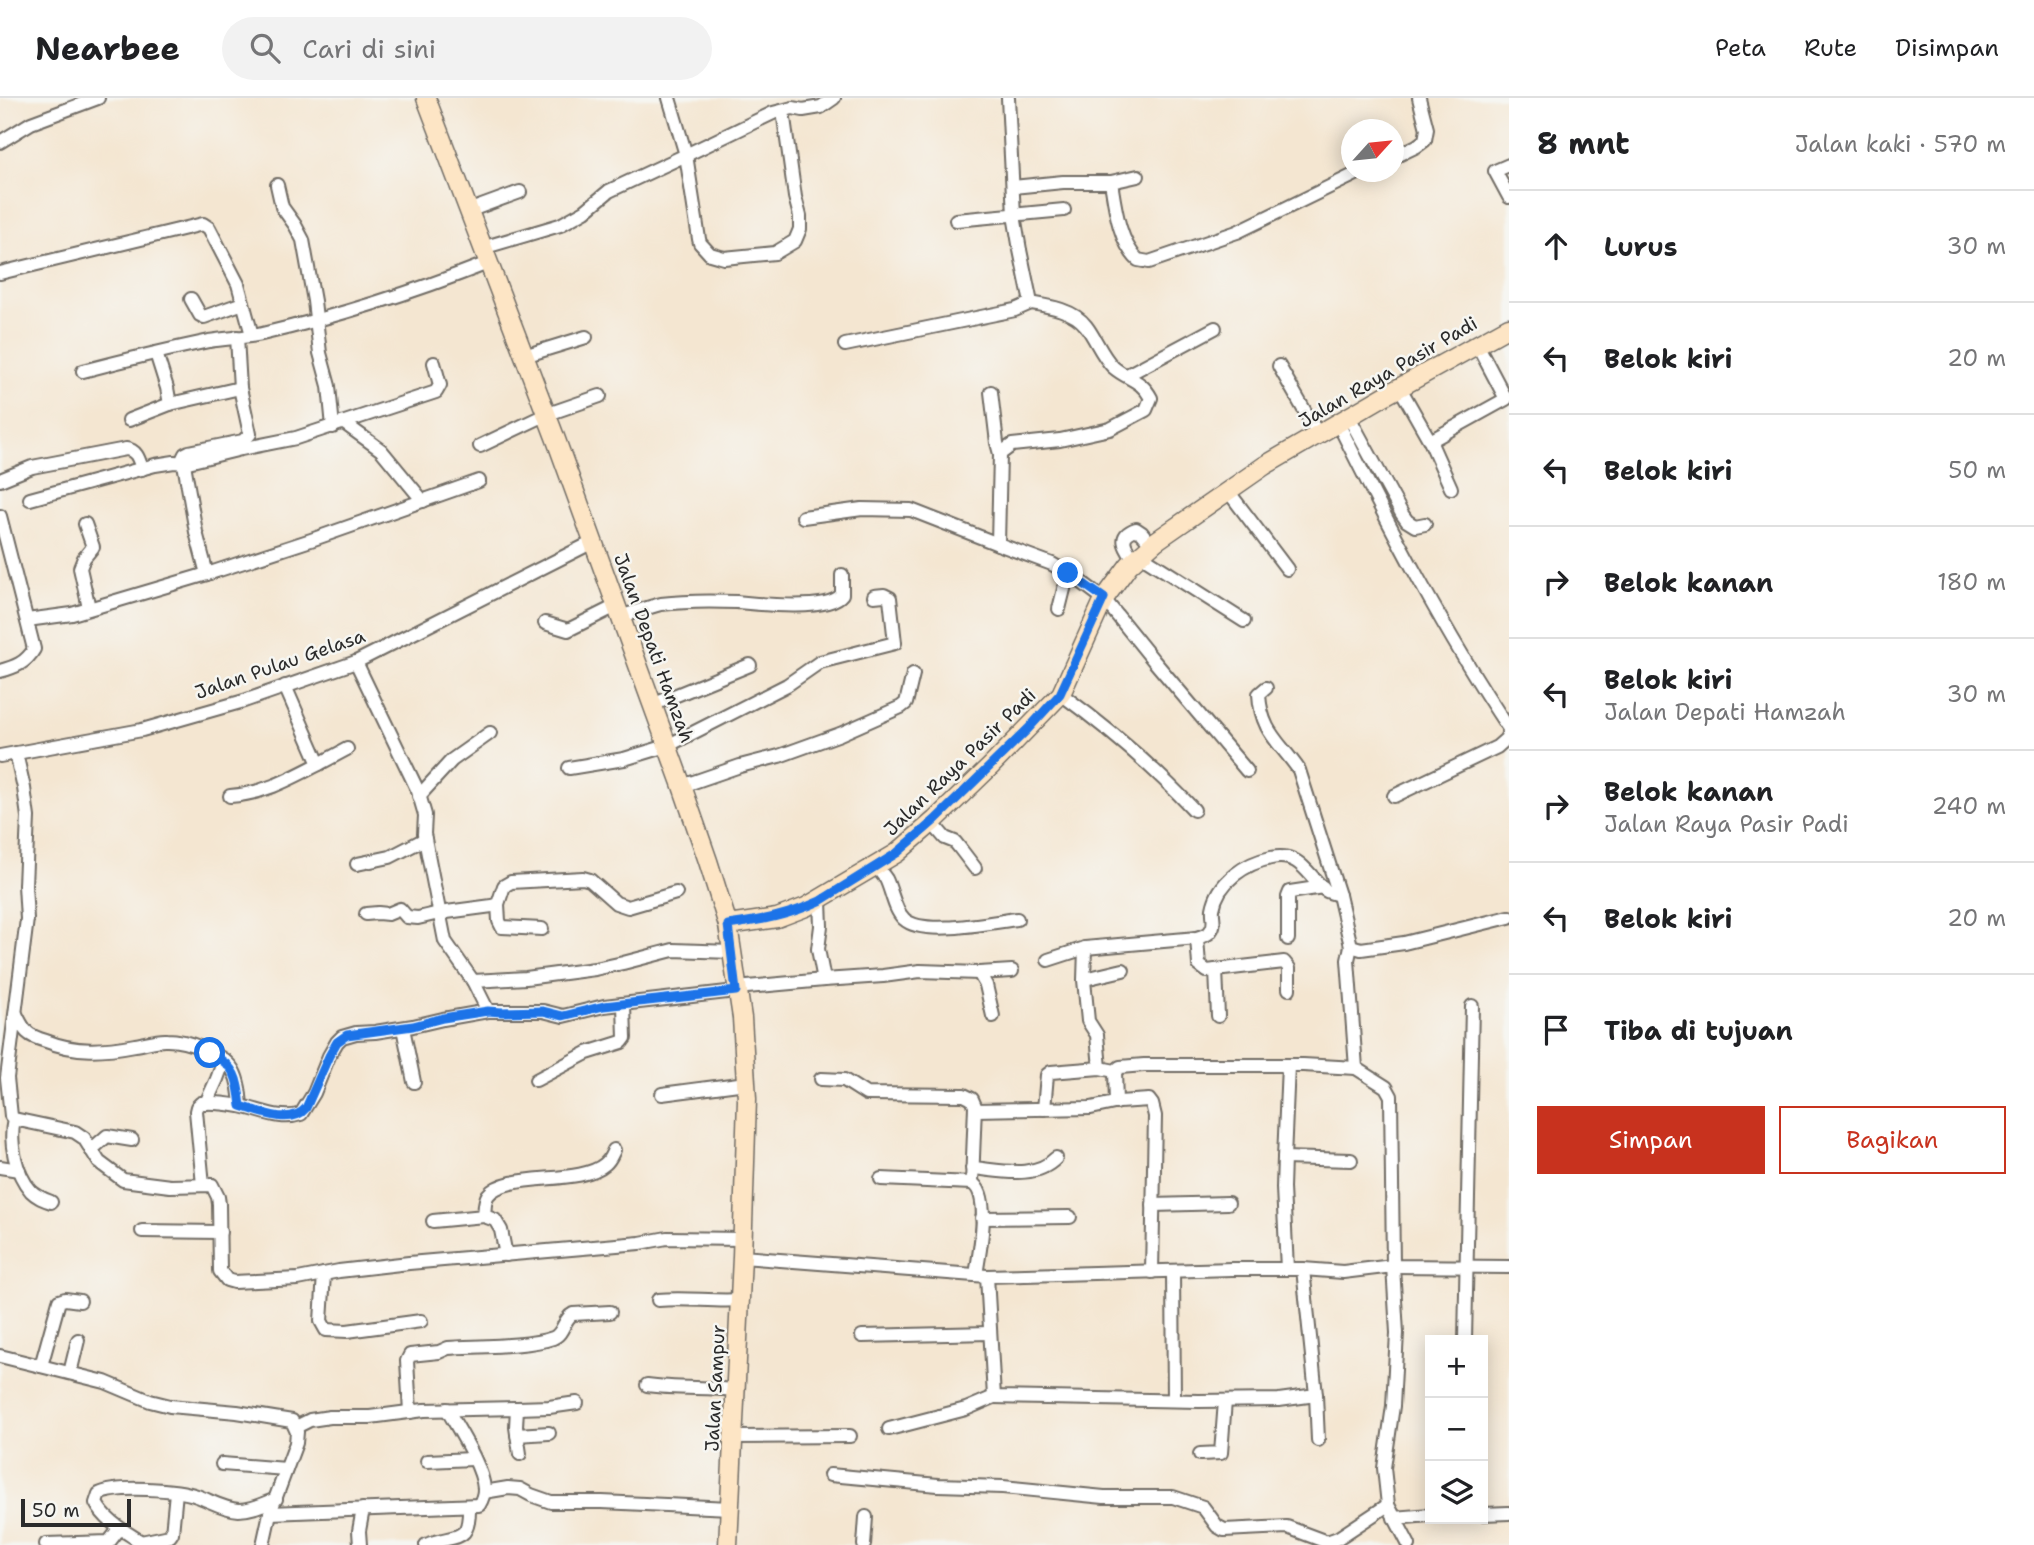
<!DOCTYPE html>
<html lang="id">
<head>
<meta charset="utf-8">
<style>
  body { margin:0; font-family:"Shantell Sans",sans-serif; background:#f2f2f2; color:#202124 }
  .controls { position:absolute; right:21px; bottom:21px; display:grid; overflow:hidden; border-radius:0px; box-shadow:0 4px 18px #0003 }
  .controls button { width:63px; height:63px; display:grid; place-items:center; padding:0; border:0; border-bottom:2px solid #e0e0e0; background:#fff; color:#202124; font:35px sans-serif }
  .compass { position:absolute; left:1341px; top:21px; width:63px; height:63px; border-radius:50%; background:#fff; box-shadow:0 4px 18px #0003; rotate:63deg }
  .scale { position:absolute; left:21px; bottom:18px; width:110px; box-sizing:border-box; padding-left:7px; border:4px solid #2b2b2b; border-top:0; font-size:19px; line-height:24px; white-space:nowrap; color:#2b2b2b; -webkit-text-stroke:5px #f6f6f2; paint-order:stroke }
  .stop { position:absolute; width:21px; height:21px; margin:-16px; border:5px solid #1a73e8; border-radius:50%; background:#fff }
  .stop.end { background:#1a73e8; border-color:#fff; box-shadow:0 2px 7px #0008 }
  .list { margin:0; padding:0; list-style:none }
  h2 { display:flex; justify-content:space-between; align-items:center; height:91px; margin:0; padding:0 28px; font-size:30px }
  h2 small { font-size:23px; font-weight:400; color:#757577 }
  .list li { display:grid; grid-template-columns:46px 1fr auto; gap:21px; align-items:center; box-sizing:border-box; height:112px; padding:0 28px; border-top:2px solid #e0e0e0 }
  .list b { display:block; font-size:26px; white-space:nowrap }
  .list p { margin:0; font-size:23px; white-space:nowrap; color:#757577 }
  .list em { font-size:23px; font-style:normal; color:#757577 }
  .actions { display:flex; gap:14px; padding:21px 28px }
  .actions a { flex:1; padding:16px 0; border:2px solid #c8321e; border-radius:0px; text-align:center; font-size:24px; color:#c8321e }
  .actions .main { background:#c8321e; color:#fff }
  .icon { flex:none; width:38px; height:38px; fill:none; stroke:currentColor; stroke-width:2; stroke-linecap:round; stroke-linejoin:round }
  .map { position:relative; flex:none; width:1509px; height:1447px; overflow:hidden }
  header { display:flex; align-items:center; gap:42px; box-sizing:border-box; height:98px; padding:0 35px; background:#fff; border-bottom:2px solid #e0e0e0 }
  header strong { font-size:33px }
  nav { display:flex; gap:38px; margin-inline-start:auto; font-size:24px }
  .search { width:490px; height:63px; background:#f2f2f2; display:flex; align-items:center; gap:18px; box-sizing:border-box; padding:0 24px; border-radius:38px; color:#757577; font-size:26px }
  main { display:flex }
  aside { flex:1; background:#fff }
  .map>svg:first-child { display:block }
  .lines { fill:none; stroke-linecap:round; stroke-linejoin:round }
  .street-casing { stroke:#716c65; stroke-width:16 }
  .secondary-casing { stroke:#716c65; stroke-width:21 }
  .street { stroke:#fff; stroke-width:12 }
  .secondary { stroke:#fde5c5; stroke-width:18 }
  .route { stroke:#1a73e8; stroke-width:9 }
  .labels { text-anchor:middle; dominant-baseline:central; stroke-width:5; stroke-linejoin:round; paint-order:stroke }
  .street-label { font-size:19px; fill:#2b2b2b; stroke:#f6f6f2 }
</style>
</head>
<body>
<header>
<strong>Nearbee</strong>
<div class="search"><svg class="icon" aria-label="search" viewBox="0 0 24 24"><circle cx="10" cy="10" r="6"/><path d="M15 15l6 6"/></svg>Cari di sini</div>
<nav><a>Peta</a><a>Rute</a><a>Disimpan</a></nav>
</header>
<main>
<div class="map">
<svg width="1509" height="1447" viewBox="0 0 1509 1447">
  <rect width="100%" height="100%" fill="#f6f6f2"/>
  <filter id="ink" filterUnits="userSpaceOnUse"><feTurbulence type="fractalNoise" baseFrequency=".0143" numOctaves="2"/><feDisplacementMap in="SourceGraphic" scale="14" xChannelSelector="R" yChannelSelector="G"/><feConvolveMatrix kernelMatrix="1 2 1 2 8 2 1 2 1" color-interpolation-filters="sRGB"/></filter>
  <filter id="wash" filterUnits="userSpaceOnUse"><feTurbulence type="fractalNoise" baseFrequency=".00686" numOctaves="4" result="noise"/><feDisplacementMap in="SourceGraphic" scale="28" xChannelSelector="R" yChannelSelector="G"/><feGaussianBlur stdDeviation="1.57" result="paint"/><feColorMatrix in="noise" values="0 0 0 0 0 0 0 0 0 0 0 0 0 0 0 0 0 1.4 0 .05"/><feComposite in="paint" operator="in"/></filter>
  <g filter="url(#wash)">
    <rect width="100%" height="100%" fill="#f4e6d1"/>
  </g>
  <g filter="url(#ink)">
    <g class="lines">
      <defs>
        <g id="street">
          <path d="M669 0 686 57 773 15 793 10 803 12 821 9 834 0"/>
          <path d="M1008 0 1014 117 1020 152 1031 205C1049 208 1074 212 1086 228 1096 241 1101 257 1113 269 1128 282 1141 281 1151 300L1146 312 1110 331 1060 342 1012 347 1000 356 998 446 1052 466 1076 480 1104 501 1154 563 1247 673"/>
          <path d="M0 44 31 25 98 0"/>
          <path d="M1394 59 1417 48 1425 42 1427 31 1419 0"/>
          <path d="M1509 67 1495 73 1509 99"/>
          <path d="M1111 84 1138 78"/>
          <path d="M277 87 282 109 295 127 303 142 314 203 320 255 329 288 333 329"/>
          <path d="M1013 89 1063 84H1111C1115 109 1119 144 1138 162L1149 164 1237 134 1360 74"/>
          <path d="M468 113 520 94"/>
          <path d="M956 122 1064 112"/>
          <path d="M482 150 560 127 585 113 609 93 686 57 699 141 700 145 710 156 724 160 775 155 795 143 800 131V118L795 99 783 13"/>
          <path d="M0 175 203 126 209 130 238 186 252 237"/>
          <path d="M191 201 200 217 204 219 243 205"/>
          <path d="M845 247 1015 212 1031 205"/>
          <path d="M156 255 167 290 170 306 240 290"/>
          <path d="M524 258 586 239"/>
          <path d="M1279 268 1319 338"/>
          <path d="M83 273C125 262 166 252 209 243 226 240 245 240 262 236 339 218 414 194 488 165"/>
          <path d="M1127 277 1215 230"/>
          <path d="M1400 290 1430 343 1506 301 1477 246"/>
          <path d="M991 294 997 345 1000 356"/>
          <path d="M1349 319 1402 416 1407 423 1415 428 1425 426"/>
          <path d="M129 322 170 306"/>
          <path d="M344 325 381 352 423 403"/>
          <path d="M1338 325C1390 430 1444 534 1509 631"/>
          <path d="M1430 343 1451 390"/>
          <path d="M480 348 545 317 600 298"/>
          <path d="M0 382 32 369 126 351C137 352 139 362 142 371"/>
          <path d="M1228 393 1287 471"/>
          <path d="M30 401 155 367 174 364 184 365 241 351 296 340 436 294 440 287 434 265"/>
          <path d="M0 418 34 551C26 565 15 569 0 573"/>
          <path d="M803 419 862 411 911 412 998 446"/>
          <path d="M85 426 93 449 84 460 80 470 89 510"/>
          <path d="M1140 457 1244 523"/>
          <path d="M1134 462C1126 450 1116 438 1136 431L1142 435 1152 447"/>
          <path d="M207 476 196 434 183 360 185 356 189 354 243 343 250 336 240 290 237 239"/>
          <path d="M1059 511 1068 475"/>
          <path d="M620 519C633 515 648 509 661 506 685 503 713 503 737 504 758 506 829 514 842 496V477"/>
          <path d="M27 522 72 516 207 476 311 442 479 383"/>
          <path d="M545 525 568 532 616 508"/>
          <path d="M1266 590 1259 596C1261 634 1279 643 1299 672L1339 797 1351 848 1361 851 1404 845 1509 819"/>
          <path d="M1061 596C1109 631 1153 668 1194 712"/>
          <path d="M652 607 750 567"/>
          <path d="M16 655 24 690 28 719 25 787 27 821 7 980 11 1018 14 1021 75 1034 84 1040 99 1064 123 1082 170 1088 212 1087 218 1099 219 1106 220 1173 227 1182 234 1184 298 1181 339 1173 409 1165 640 1145 667 1140 743 1141"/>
          <path d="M0 658 142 632 244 603 356 564 593 444"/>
          <path d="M319 666 347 651"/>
          <path d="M569 670 624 661 667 648 787 587 820 564 895 545 890 500 884 497 874 498"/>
          <path d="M682 688 740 668 779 658 840 636 901 609 906 605 913 576"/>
          <path d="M230 698C263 696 290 681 319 666L285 588"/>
          <path d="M419 698 452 662 490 635"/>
          <path d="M1394 698 1497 649 1506 641 1509 634"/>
          <path d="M932 725 945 740 955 744 959 749 975 770"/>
          <path d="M357 766 390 759 425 741"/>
          <path d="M876 768C879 772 883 777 886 781 892 793 894 812 904 821 923 839 992 824 1017 821"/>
          <path d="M820 803 821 828 818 851 824 882 883 878 920 873 979 875 1012 873"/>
          <path d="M498 806 499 823 502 829 542 831"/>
          <path d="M366 816 378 815 388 816 400 811 407 819 418 820 439 815 492 808 498 806 504 788 511 784 583 780 590 782 616 805 628 809 676 795"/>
          <path d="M1288 841V799L1290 794 1323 789"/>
          <path d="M1351 848 1348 862 1356 970"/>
          <path d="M1085 850 1197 840"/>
          <path d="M1048 862 1085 850 1084 882 1088 923 1097 937 1100 970"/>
          <path d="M1216 872 1218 918"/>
          <path d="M979 875 986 887 993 918"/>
          <path d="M1085 881 1123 872"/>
          <path d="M473 883 526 880 595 871 623 865 673 852 732 854"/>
          <path d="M736 890 824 882"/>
          <path d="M1289 891V870L1284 864 1207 873 1199 867 1197 840C1202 838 1209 837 1211 832 1216 826 1212 818 1213 811 1218 783 1246 765 1271 760 1300 754 1307 776 1324 791 1328 795 1334 795 1339 797"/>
          <path d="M488 913H543L563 918 604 908 736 893"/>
          <path d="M16 916C19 922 22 929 27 934 32 939 39 941 46 943 76 955 104 953 135 947 145 946 156 941 167 942 187 942 222 955 233 972 239 983 240 996 241 1008"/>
          <path d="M403 930 414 984"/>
          <path d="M1288 967 1284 1060 1351 1062"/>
          <path d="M1115 973 1116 1005"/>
          <path d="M821 981 844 982 866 996 964 997 972 1001 975 1008 972 1085C992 1097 979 1156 976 1177"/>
          <path d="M536 982 587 955 622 944 625 940 624 906"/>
          <path d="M662 996 746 985"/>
          <path d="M206 1005 217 981 224 962"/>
          <path d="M1044 1011 1047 977 1051 974 1100 970 1115 973 1120 969 1144 967H1303L1356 970 1386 989 1391 998 1393 1168 1509 1169"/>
          <path d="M975 1012 1091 1010 1119 1004 1149 1002 1152 1006 1155 1018 1152 1174"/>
          <path d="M14 1021C9 1043 15 1075 31 1093 37 1099 43 1101 51 1104"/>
          <path d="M91 1052 107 1038 132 1042"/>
          <path d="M1284 1060 1283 1090 1287 1171"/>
          <path d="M0 1069 19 1072"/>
          <path d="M972 1070C999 1072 1035 1082 1056 1060"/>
          <path d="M881 1081 972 1085"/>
          <path d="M203 1087 196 1013 197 1009 201 1005C213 1004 228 1006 240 1008 261 1012 280 1023 301 1016L314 995 329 958 337 944 342 939 356 935 375 934 413 928 443 921 488 913 473 883 445 843 424 736 425 717 418 693 356 564"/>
          <path d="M1153 1107 1228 1105"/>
          <path d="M484 1118C485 1111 484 1103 488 1097 507 1073 580 1088 605 1066 610 1062 611 1058 614 1052"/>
          <path d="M982 1120 1070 1119"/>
          <path d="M433 1123 484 1118 495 1122 501 1132 506 1157"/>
          <path d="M142 1133 220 1134"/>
          <path d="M742 1159 987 1178 1232 1171H1303L1343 1174 1393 1168 1397 1235 1393 1308 1384 1370 1388 1407 1409 1447"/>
          <path d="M1173 1173 1174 1302"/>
          <path d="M324 1176 321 1223 326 1232 347 1233 421 1223"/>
          <path d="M987 1178 994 1299 1199 1303 1279 1302 1316 1297 1303 1171"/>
          <path d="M658 1202C685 1199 712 1204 740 1202"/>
          <path d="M862 1238 990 1235"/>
          <path d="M1465 1242 1472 908"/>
          <path d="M0 1258 105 1284 150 1303 170 1308 237 1314 292 1323 297 1334 296 1345 270 1415 263 1447"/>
          <path d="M41 1268 59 1203 65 1201 80 1203"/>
          <path d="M70 1275 78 1242"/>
          <path d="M647 1287C677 1291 706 1289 735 1292"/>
          <path d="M1316 1297 1318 1342"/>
          <path d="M517 1310 549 1309 577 1305"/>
          <path d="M410 1314 407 1263 410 1257 439 1254 448 1250C477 1248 527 1249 553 1240 564 1236 563 1221 573 1216L610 1214"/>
          <path d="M296 1329 310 1322 330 1319H370L424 1312 517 1310 516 1329 520 1356"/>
          <path d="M889 1331 966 1311 994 1299"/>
          <path d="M517 1337 549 1335"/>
          <path d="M733 1339 850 1338"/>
          <path d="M1200 1356 1221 1355 1225 1303"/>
          <path d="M427 1363 473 1361"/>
          <path d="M222 1366 286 1371"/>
          <path d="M830 1377 938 1387 1003 1389 1104 1399H1173L1203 1409 1217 1428 1224 1432 1287 1429 1327 1444 1338 1440 1388 1407"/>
          <path d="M484 1394 508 1390 520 1391 531 1397 551 1404H602L730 1410"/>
          <path d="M270 1415 479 1407C482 1402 484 1397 484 1391 483 1369 458 1331 447 1311"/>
          <path d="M1483 1416 1509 1415"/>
          <path d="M1394 1420 1430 1417"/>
          <path d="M141 1444 170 1438 172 1435 176 1394"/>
          <path d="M46 1446 109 1444 119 1431"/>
          <path d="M142 1447 141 1444C125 1433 106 1424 96 1405L99 1396C117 1387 178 1391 197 1398 211 1403 223 1411 239 1412 252 1412 263 1406 276 1401"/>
          <path d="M360 1447 359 1433 363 1411"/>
          <path d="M426 1447C456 1435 470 1447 469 1408"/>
          <path d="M864 1447 866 1419"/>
        </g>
        <g id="secondary">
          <path d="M426 0 555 339 682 688 708 763 728 827 742 920 747 1001 742 1159 728 1447"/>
          <path d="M728 827 777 820 806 809 897 755 935 722 991 668 1061 596 1104 501 1129 467 1156 443 1264 368 1386 297 1509 229"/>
        </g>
      </defs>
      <!-- street casing -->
      <use href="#street" class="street-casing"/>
      <!-- secondary casing -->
      <use href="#secondary" class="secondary-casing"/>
      <!-- street -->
      <use href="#street" class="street"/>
      <!-- secondary -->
      <use href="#secondary" class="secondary"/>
    </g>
  </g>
  <g class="lines" filter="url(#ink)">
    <!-- route -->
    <path class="route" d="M210 955C236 968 238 981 241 1008 260 1014 291 1028 306 1010L329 958 337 944 347 937 413 928 443 920 488 913 502 914 543 913 563 918 604 908 736 893 728 827C763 822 787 818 820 803L897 755 935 722 1028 631 1060 596 1104 500 1068 475"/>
  </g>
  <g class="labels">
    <!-- street labels -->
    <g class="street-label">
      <text transform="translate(1388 274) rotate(-30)">Jalan Raya Pasir Padi</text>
      <text transform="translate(654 550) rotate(70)">Jalan Depati Hamzah</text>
      <text transform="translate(280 566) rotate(-19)">Jalan Pulau Gelasa</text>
      <text transform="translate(960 664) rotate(-44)">Jalan Raya Pasir Padi</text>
      <text transform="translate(715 1290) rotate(-87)">Jalan Sampur</text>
    </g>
  </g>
</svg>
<div class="controls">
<button>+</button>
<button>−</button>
<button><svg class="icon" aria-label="layers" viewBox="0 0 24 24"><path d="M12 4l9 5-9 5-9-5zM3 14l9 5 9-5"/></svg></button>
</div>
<svg class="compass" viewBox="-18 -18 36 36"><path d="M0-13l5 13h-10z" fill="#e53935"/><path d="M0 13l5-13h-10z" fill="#757577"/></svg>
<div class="scale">50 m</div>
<div class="stop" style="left:210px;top:955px"></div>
<div class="stop end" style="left:1068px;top:475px"></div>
</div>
<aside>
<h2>8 mnt<small>Jalan kaki · 570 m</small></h2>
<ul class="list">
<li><svg class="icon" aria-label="ahead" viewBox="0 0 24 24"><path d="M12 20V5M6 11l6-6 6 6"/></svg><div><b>Lurus</b></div><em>30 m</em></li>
<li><svg class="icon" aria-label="left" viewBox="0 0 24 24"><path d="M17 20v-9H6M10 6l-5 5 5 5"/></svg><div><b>Belok kiri</b></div><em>20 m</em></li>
<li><svg class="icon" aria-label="left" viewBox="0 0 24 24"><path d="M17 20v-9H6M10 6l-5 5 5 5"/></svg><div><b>Belok kiri</b></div><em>50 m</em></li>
<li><svg class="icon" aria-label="right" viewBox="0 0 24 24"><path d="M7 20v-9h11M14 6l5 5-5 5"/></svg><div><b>Belok kanan</b></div><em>180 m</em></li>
<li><svg class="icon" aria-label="left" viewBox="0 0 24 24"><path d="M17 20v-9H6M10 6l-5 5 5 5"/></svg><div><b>Belok kiri</b><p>Jalan Depati Hamzah</p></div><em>30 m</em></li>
<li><svg class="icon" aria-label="right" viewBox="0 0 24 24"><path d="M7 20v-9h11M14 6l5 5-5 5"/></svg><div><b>Belok kanan</b><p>Jalan Raya Pasir Padi</p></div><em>240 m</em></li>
<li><svg class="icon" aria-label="left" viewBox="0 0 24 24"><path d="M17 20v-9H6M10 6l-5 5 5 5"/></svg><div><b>Belok kiri</b></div><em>20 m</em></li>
<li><svg class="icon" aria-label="arrive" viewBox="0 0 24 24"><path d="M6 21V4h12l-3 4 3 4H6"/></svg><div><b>Tiba di tujuan</b></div></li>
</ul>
<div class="actions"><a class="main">Simpan</a><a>Bagikan</a></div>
</aside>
</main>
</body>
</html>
